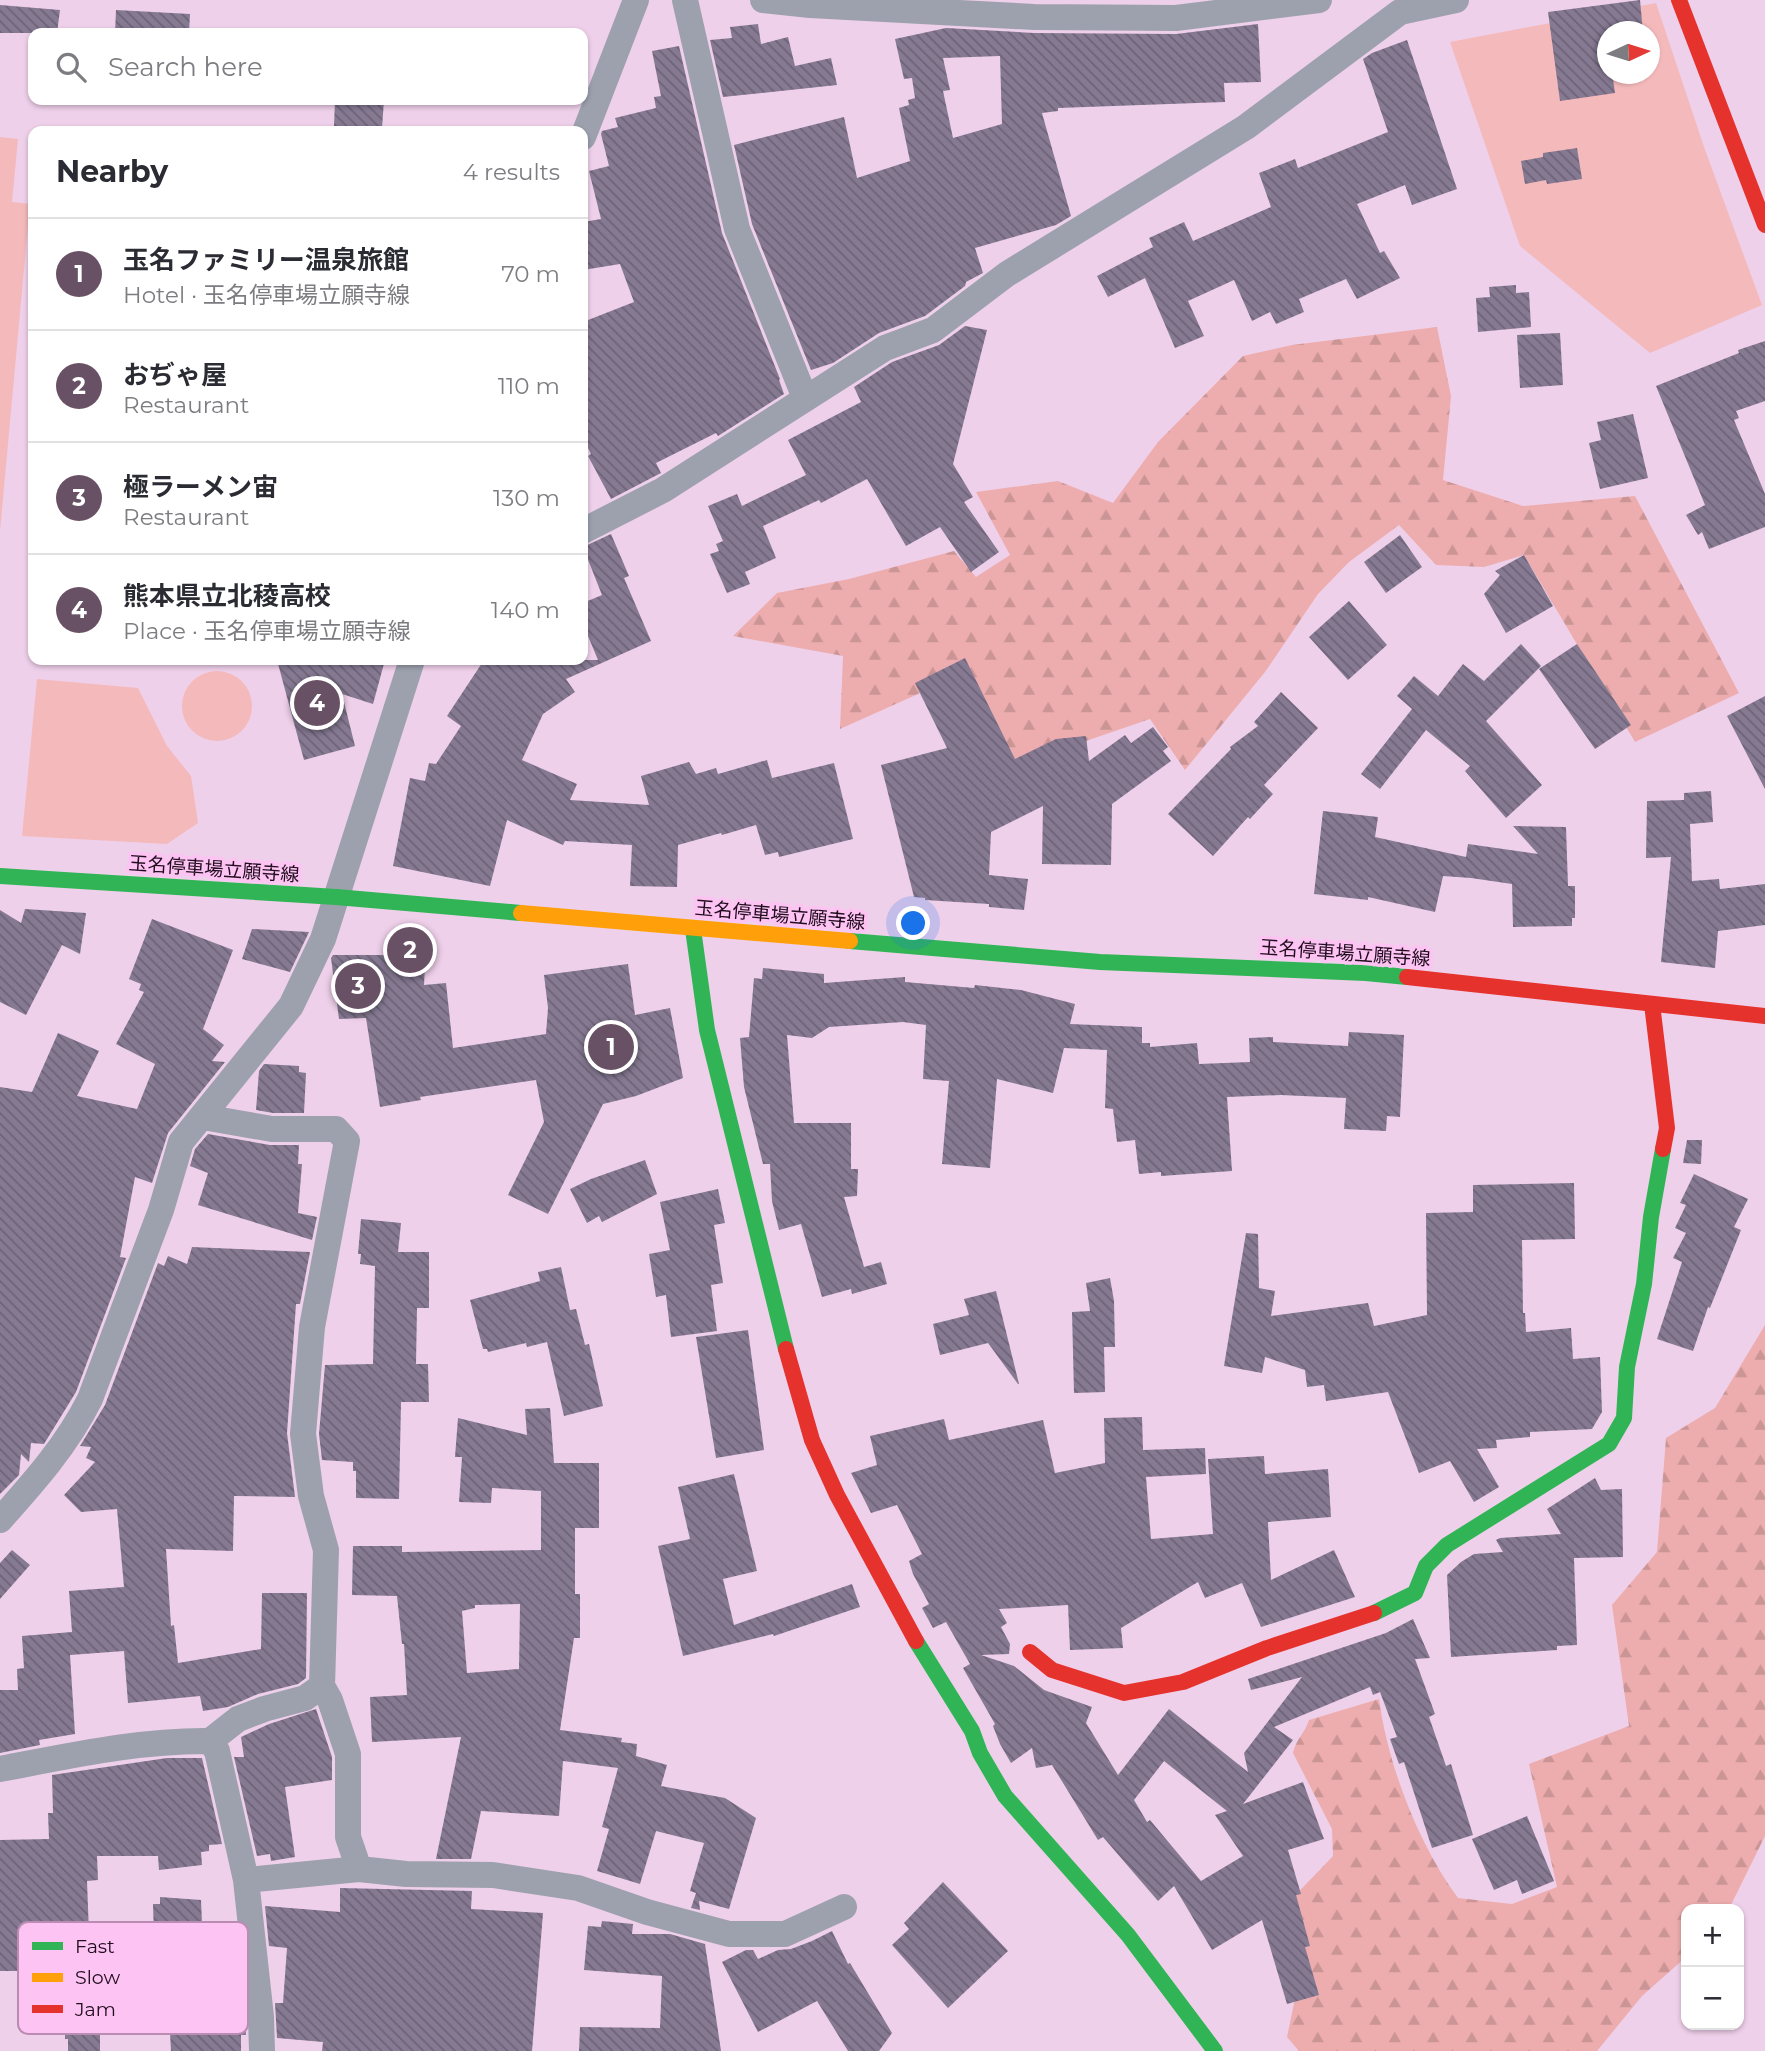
<!DOCTYPE html>
<meta charset="utf-8">
<style>
:root{--surface:#fff;--page:#f7f7f7;--text:#2b2b33;--muted:#7c7c81;--line:#e1e1e2;--accent:#695165}
body{margin:0;font-family:Montserrat,"Noto Sans JP",sans-serif;background:var(--page);color:var(--text)}
.controls{position:absolute;right:21px;bottom:21px;display:grid;overflow:hidden;border-radius:14px;box-shadow:0 2px 5px #0004}
.controls button{width:63px;height:63px;display:grid;place-items:center;padding:0;border:0;border-bottom:2px solid var(--line);background:var(--surface);color:var(--text);font:35px sans-serif}
.compass{position:absolute;left:1597px;top:21px;width:63px;height:63px;border-radius:50%;background:var(--surface);box-shadow:0 2px 5px #0004;rotate:86deg}
.you{position:absolute;left:914px;top:924px;width:24px;height:24px;margin:-18px;border:5px solid #fff;border-radius:50%;background:#1a73e8;box-shadow:0 0 0 10px #1a73e833}
.badge{display:grid;place-items:center;width:46px;height:46px;border-radius:50%;background:var(--accent);color:#fff;font-size:23px;font-weight:700}
.pin{position:absolute;translate:-50% -50%;border:4px solid #fff;box-shadow:0 2px 7px #0006}
.list{margin:0;padding:0;list-style:none}
h2{display:flex;justify-content:space-between;align-items:center;height:91px;margin:0;padding:0 28px;font-size:30px}
h2 small{font-size:23px;font-weight:400;color:var(--muted)}
.list li{display:grid;grid-template-columns:46px 1fr auto;gap:21px;align-items:center;box-sizing:border-box;height:112px;padding:0 28px;border-top:2px solid var(--line)}
.list b{display:block;font-size:26px;white-space:nowrap}
.list p{margin:0;font-size:23px;white-space:nowrap;color:var(--muted)}
.list em{font-size:23px;font-style:normal;color:var(--muted)}
.icon{flex:none;width:38px;height:38px;fill:none;stroke:currentColor;stroke-width:2;stroke-linecap:round;stroke-linejoin:round}
.map{position:relative;flex:none;width:1765px;height:2051px;overflow:hidden}
.search{position:absolute;background:var(--surface);box-shadow:0 2px 5px #0004;left:28px;top:28px;width:560px;height:77px;display:flex;align-items:center;gap:18px;box-sizing:border-box;padding:0 24px;border-radius:14px;color:var(--muted);font-size:26px}
.panel{position:absolute;background:var(--surface);box-shadow:0 2px 5px #0004;left:28px;top:126px;width:560px;height:539px;border-radius:14px}
.map>svg:first-child{display:block}
.green{fill:#f4b9bb;fill-rule:evenodd}
.forest{fill:url(#forest-firs)}
.building{fill:url(#building-back-hatch);fill-rule:evenodd}
.lines{fill:none;stroke-linecap:round;stroke-linejoin:round}
.street{stroke:#9da1ae;stroke-width:26}
.fast{stroke:#30b455;stroke-width:16}
.slow{stroke:#ff9f0a;stroke-width:16}
.jam{stroke:#e5322d;stroke-width:16}
.labels{text-anchor:middle;dominant-baseline:central;stroke-width:7;stroke-linejoin:round;paint-order:stroke}
.street-label{font-size:19px;fill:#210d1e;stroke:#fcc3f3}
.key{fill:#fcc3f3;stroke:#ba8cb3;stroke-width:2}
.key-label{font-size:19px;fill:#210d1e}
</style>
<div class="map">
<svg width="1765" height="2051" viewBox="0 0 1765 2051">
<defs>
<pattern id="forest-firs" width="22" height="20" patternUnits="userSpaceOnUse" patternTransform="scale(1.75)"><rect width="22" height="20" fill="#edadae"/><path d="M5 1l3.5 6h-7zM16 11l3.5 6h-7z" fill="#cb9495"/></pattern>
<pattern id="building-back-hatch" width="6" height="6" patternUnits="userSpaceOnUse" patternTransform="scale(1.75)"><rect width="6" height="6" fill="#867a93"/><path d="M-1 5l2 2M0 0l6 6M5-1l2 2" fill="none" stroke="#6d6277"/></pattern>
</defs>
<rect width="100%" height="100%" fill="#efd0ea"/>
<path class="green" d="M1656,3L1704,147L1762,305L1650,353L1520,246L1450,42ZM1608,32H1650V74H1608Z
M0,137L18,139L12,202L30,204L0,531Z
M182 706a35 35 0 1 1 70 0a35 35 0 1 1-70 0Z
M37,679L138,688L167,746L191,776L198,823L167,844L22,836Z"/>
<path class="forest" d="M1437,327L1451,396L1443,480L1523,506L1635,496L1739,693L1635,742L1524,555L1484,567L1436,565L1399,525L1349,562L1318,594L1265,672L1185,770L1150,719L1013,766L967,672L840,729L843,656L733,636L777,593L849,579L954,551L976,577L1010,555L976,492L1058,481L1113,503L1158,442L1243,356L1292,345Z
M1765,1325V1836L1729,1909H1686V1957L1642,1996L1597,2051H1299L1287,2037L1300,1975L1283,1908L1333,1856L1332,1829L1293,1753C1296,1739 1305,1733 1309,1720L1379,1699C1388,1765 1418,1844 1458,1898L1512,1904L1557,1887L1529,1764L1629,1726L1612,1605L1657,1552L1666,1438L1715,1408Z"/>
<path class="building" d="M1640,0L1643,32H1607V74L1648,75L1613,79L1615,93L1560,101L1548,12Z
M0,5L60,10L57,33H0Z
M116,10L190,14L189,33H115Z
M758,24L761,44L788,37L795,66L831,58L837,85L723,97L710,40L732,38L730,27Z
M1258,24L1261,82L1224,83L1225,102L1058,108V111L1042,113L1071,216L1056,225L975,248L983,273L966,282L965,286L925,316L879,333L833,363L811,370L752,224L734,145L844,117L857,178L910,161L899,108L909,105L908,100L915,98L912,78L904,79L895,39L946,28L1034,33L1176,34ZM1000,56L1002,124L953,138L943,91L950,90L943,58Z
M1407,40L1457,189L1412,205L1405,185L1357,204L1380,253L1384,251L1400,278L1357,299L1346,279L1299,299L1304,312L1276,324L1270,312L1252,321L1234,280L1188,301L1204,336L1175,348L1145,278L1108,297L1097,276L1153,247L1149,238L1184,222L1193,241L1271,207L1259,173L1295,159L1298,168L1388,132L1363,59L1372,53Z
M679,46L722,233L780,379L779,380L784,394L718,436L716,433L656,463L661,473L611,499L588,456L591,454L583,438V322L634,302L620,264L583,270V222L601,219L589,171L609,166L601,134L602,131L618,127L615,118L656,108L654,97L661,96L652,51Z
M335,100H384L382,128L334,126Z
M1577,148L1582,179L1547,184L1546,180L1525,184L1521,161L1543,157V153Z
M1516,285V293L1529,292L1531,327L1478,332L1476,298L1490,297L1489,287Z
M965,326L987,330L953,464L973,497L964,502L999,552L971,572L940,527L906,546L867,479L821,503L819,500L763,526L776,558L745,572L750,584L727,593L710,554L719,551L716,544L723,541L708,506L737,494L742,506L806,475L788,440L861,402L854,387L892,362L939,345Z
M1560,333L1563,385L1520,388L1517,335Z
M1765,341V401L1736,411L1739,418L1734,420L1765,494V527L1709,549L1702,532L1698,535L1686,515L1705,505L1656,386L1739,353L1738,350Z
M1633,414L1648,478L1600,489L1589,443L1601,440L1597,422Z
M611,534L629,576L624,578L651,641L566,679L575,692L543,714L522,760L577,784L570,800L649,805L641,776L689,762L696,774L716,768L718,774L767,760L772,778L834,763L853,839L779,857L778,852L765,855L756,825L722,835L721,833L678,845L677,887L630,886L632,845L565,841L563,845L507,820L490,886L393,866L410,778L425,781L429,763L436,764L461,726L447,716L484,660H598L583,624V603L602,595L583,547Z
M1400,535L1422,567L1386,593L1364,562Z
M1524,555L1553,606L1506,633L1484,594L1500,575L1495,571Z
M1349,601L1387,645L1348,680L1309,637Z
M1521,644L1541,666L1486,721L1542,785L1506,818L1465,771L1470,766L1426,730L1380,789L1361,774L1412,709L1397,696L1414,676L1438,696L1463,664L1484,681Z
M1577,644L1631,725L1595,749L1539,669Z
M965,658L1015,759L1056,739L1086,736L1089,761L1125,735L1131,743L1153,727L1168,747L1163,751L1171,761L1112,804L1111,865L1042,864L1043,806L991,832L989,875L1028,879L1024,910L989,907V904L925,900V898L914,897L881,765L947,748L915,683Z
M277,660H385L373,704L342,694L355,746L304,760Z
M1281,692L1318,728L1264,785L1273,794L1250,819L1248,817L1213,856L1168,814L1231,749L1230,747L1258,726L1254,722Z
M1765,696V789L1727,716Z
M1711,791L1713,822L1690,824L1692,881L1719,879L1720,889L1765,884V925L1718,931L1715,968L1661,962L1671,857L1646,858L1647,801L1684,800V793Z
M1323,811L1378,817L1375,837L1466,857L1468,844L1538,854L1513,826L1566,827L1568,886H1575V918H1572V926L1513,927L1512,884L1471,878L1443,876L1435,912L1368,897V900L1314,894Z
M25,909L86,913L80,954L62,945L26,1015L0,1002V910L21,923Z
M152,919L233,950L203,1029L224,1045L212,1061L225,1062L168,1133L152,1183L135,1177L120,1257L126,1258L76,1392L44,1444L31,1443L29,1462L21,1454L19,1475L0,1494V1087L32,1092L58,1033L99,1051L77,1096L137,1109L155,1064L116,1044L144,992L139,990L141,984L129,979Z
M396,927L427,929L424,985L446,983L453,1048L546,1034L548,1008L544,975L628,964L635,1015L670,1008L683,1078L636,1096L603,1104L548,1214L508,1195L544,1122L536,1080L420,1097L421,1100L380,1107L366,1018L339,1019L331,958L333,955H394Z
M252,929L309,932L290,972L242,959Z
M763,968L824,974V983L905,977V982L974,988L975,985L1021,990L1075,1004L1070,1024L1142,1027V1043H1150V1047L1197,1043L1199,1064L1250,1062L1249,1038L1273,1037V1042L1348,1046L1349,1032L1404,1035L1400,1117L1387,1116L1386,1131L1344,1129L1346,1098L1281,1095L1227,1097L1232,1171L1161,1176V1172L1139,1174L1135,1140L1117,1142L1113,1109L1105,1108L1107,1050L1064,1048L1053,1093L997,1079L990,1168L942,1164L949,1081L923,1079L926,1025L903,1022L829,1027L812,1038L787,1035L794,1123H851V1169H858L857,1196L844,1197L864,1267L881,1262L887,1284L852,1294L851,1289L822,1297L801,1224L779,1230L772,1201L770,1164H763L744,1087L740,1038L749,1037L754,978L762,979Z
M264,1064L299,1066V1072L306,1073L304,1113H273L256,1110L259,1071Z
M208,1134L270,1145H299L298,1164H302L298,1213L317,1217L312,1240L198,1205L208,1173L190,1166L195,1149Z
M1687,1140H1702L1701,1164L1683,1163Z
M645,1160L657,1194L602,1222L599,1216L587,1223L570,1189L591,1179Z
M1694,1174L1748,1199L1734,1227L1741,1230L1710,1308L1708,1307L1693,1351L1657,1339L1682,1262L1673,1258L1686,1233L1675,1228L1686,1205L1680,1203Z
M1574,1183L1575,1239L1522,1240L1523,1313H1525L1526,1332L1571,1328L1573,1359L1600,1357L1602,1412L1592,1429L1530,1432V1437L1496,1440L1497,1448L1477,1449L1499,1487L1474,1502L1450,1461L1419,1473L1388,1392L1326,1401L1324,1385L1307,1387L1305,1370L1265,1357L1262,1373L1224,1366L1246,1233L1258,1234L1259,1288L1275,1291L1271,1316L1368,1303L1374,1326L1427,1315L1426,1213L1473,1212V1185Z
M718,1189L725,1223L714,1225L723,1283L711,1285L717,1331L671,1337L666,1295L656,1297L649,1254L670,1250L660,1202Z
M361,1219L401,1223L398,1252H429V1308H417L416,1364H428L429,1402H401L399,1499L356,1498V1471H353V1462L322,1460L319,1434L325,1365L373,1364L375,1266L360,1264L361,1254H358Z
M192,1247L310,1252L300,1304H296L287,1433L295,1497L234,1496L233,1551L166,1549L171,1626L174,1625L178,1663L261,1649L262,1593H307L306,1678L298,1684L258,1694L228,1707L203,1711L200,1696L128,1703L124,1651L70,1655L75,1734L39,1740L40,1745L0,1753V1690H18L17,1669L24,1668L22,1636L72,1632L69,1591L124,1587L117,1509L81,1512L64,1495L95,1462L86,1458L91,1447L80,1446L105,1405L158,1263L164,1266L168,1256L187,1264Z
M561,1267L570,1310L576,1309L585,1345L589,1344L603,1406L564,1416L547,1342L527,1347L526,1343L488,1352L487,1349H483L470,1300L540,1281L538,1272Z
M1110,1278L1114,1301L1115,1347H1104L1105,1392L1074,1393L1072,1312L1090,1311L1086,1283Z
M996,1291L1019,1384H1018L988,1343L940,1355L933,1324L969,1315L964,1299Z
M748,1330L764,1450L716,1458L696,1337Z
M550,1408L554,1463H599V1528H575V1594H580V1638H574L560,1730L622,1738L621,1742L637,1744L636,1756L667,1765L661,1786L725,1798L756,1818L729,1909L699,1901L700,1910L691,1908L696,1893L690,1891L704,1843L656,1831L640,1884L597,1871L609,1829L602,1827L618,1768L563,1761L559,1816L481,1811L471,1859H436L461,1737L372,1742L370,1697L407,1695L404,1644H402L397,1596L352,1595L353,1546H402V1552L541,1550V1491L492,1488L491,1503L459,1502L462,1457H455L458,1418L527,1435L525,1409ZM520,1604L519,1669L467,1673L462,1611L475,1608V1605Z
M1142,1417L1143,1450L1205,1448L1206,1474L1146,1477L1151,1539L1213,1534L1208,1459L1264,1456L1265,1474L1328,1469L1331,1517L1268,1522L1271,1580L1334,1550L1355,1597L1261,1627L1242,1583L1205,1598L1198,1582L1121,1628L1123,1648L1070,1650L1068,1605L999,1609L1007,1623L1001,1627L1010,1644L1009,1654L981,1655L1014,1666L1044,1690L1092,1707L1086,1723L1118,1775L1169,1709L1248,1772L1244,1753L1302,1677L1251,1690L1248,1679L1386,1633L1413,1619L1430,1658L1415,1659L1435,1714L1429,1717L1446,1766L1451,1764L1473,1835L1432,1848L1404,1762L1399,1764L1390,1739L1397,1737L1380,1692L1373,1695L1370,1687L1274,1727L1293,1740L1243,1804L1303,1782L1324,1839L1288,1850L1301,1894L1296,1895L1310,1946L1305,1947L1319,1995L1287,2004L1262,1920L1212,1950L1174,1886L1158,1901L1103,1837L1098,1840L1052,1765L1036,1768L1032,1748L1011,1763L1000,1744L993,1726L995,1724L963,1668L970,1664L946,1622L933,1628L922,1608L929,1604L913,1574L909,1561L922,1554L897,1505L871,1513L851,1473L877,1465L870,1436L944,1419L949,1440L1043,1420L1055,1473L1105,1463L1104,1418ZM1164,1761L1227,1811L1215,1815L1243,1856L1201,1881L1150,1820L1147,1822L1134,1800Z
M734,1474L757,1571L723,1579L734,1625L852,1584L860,1607L774,1636L773,1634L683,1656L658,1546L690,1539L678,1487Z
M1595,1478L1601,1490L1622,1489L1623,1557L1574,1558L1577,1645L1557,1646V1650L1451,1657L1447,1575L1461,1562L1474,1554L1503,1552L1496,1540L1500,1538L1561,1534L1547,1509Z
M12,1550L30,1565L0,1599V1563Z
M316,1709L332,1757V1780L285,1787L295,1857L271,1861L270,1854L257,1856L234,1757H244L241,1737L269,1724Z
M167,1758H202L222,1844L209,1845V1851L201,1852L202,1865L159,1870L158,1856H97L98,1880L87,1881L89,1933H93V1973L155,1971L153,1904H160V1897L201,1900L204,1970L236,1969L237,1999L243,2000L245,2018L246,2035H241V2051H171L169,2014H162L103,2016V2022H100V2051H68V2039H65V2032L59,2033V2025H55L54,1971H0V1840L49,1839L48,1813H53L52,1775Z
M1527,1816L1554,1881L1522,1894L1517,1880L1494,1890L1472,1839Z
M943,1882L1008,1951L948,2008L892,1945L909,1929L904,1923Z
M340,1888L472,1891L471,1909L543,1913L532,2051H322L323,2042L277,2038L275,2003H283L287,1948L269,1946L265,1906L340,1912Z
M602,1921L633,1924L632,1934H670L705,1944L721,2051H579L580,2027L660,2028L662,1976L584,1970L588,1926L601,1927Z
M832,1931L848,1964L850,1963L892,2033L879,2051H848L817,2001L758,2032L722,1962L746,1950H753L758,1959L778,1950L791,1949L812,1941Z"/>
<g class="lines">
<path class="street" d="M685,0L737,229L805,398
M763,0L810,5L1034,17L1176,18L1319,0
M583,137L636,0
M583,531L663,490L885,348L933,330L1007,274L1246,127L1400,12L1456,0
M0,1520C34,1482 67,1445 90,1399L161,1210L181,1142L291,1006L323,939L412,660
M322,1686L330,1700L348,1754V1837L359,1869
M210,1741L217,1751L246,1880L261,2017L262,2051
M0,1769C69,1756 140,1740 210,1741L238,1719L264,1709L305,1698L322,1686L326,1550L311,1496L303,1434L312,1327L347,1141L336,1129H272L203,1117
M246,1880L359,1869L406,1874L493,1875L578,1888L647,1912L729,1934H785L844,1907"/>
<path class="fast" d="M0,876L336,897L521,913
M693,929L707,1030L786,1349
M850,941L1100,962L1366,973L1407,977
M1374,1613L1415,1593L1426,1566L1447,1545L1609,1444L1624,1418L1627,1367L1644,1284L1651,1217L1663,1149
M916,1641L972,1731L980,1753L1005,1796L1128,1935L1215,2051"/>
<path class="slow" d="M521,913L850,941"/>
<path class="jam" d="M1679,0L1765,225
M1407,977L1765,1016
M1652,1004L1667,1128L1663,1149
M786,1349L812,1440L837,1495L916,1641
M1030,1652L1052,1670L1124,1693L1183,1682L1267,1648L1374,1613"/>
</g>
<g class="labels">
<g class="street-label">
<text transform="translate(214 869) rotate(4)">玉名停車場立願寺線</text>
<text transform="translate(780 915) rotate(5)">玉名停車場立願寺線</text>
<text transform="translate(1345 953) rotate(4)">玉名停車場立願寺線</text>
</g>
</g>
<rect x="18" y="1922" width="230" height="112" rx="10" class="key"/>
<rect x="32" y="1942" width="31" height="8" fill="#30b455"/>
<rect x="32" y="1973" width="31" height="9" fill="#ff9f0a"/>
<rect x="32" y="2005" width="31" height="8" fill="#e5322d"/>
<g class="key-label">
<text x="75" y="1953">Fast</text>
<text x="75" y="1984">Slow</text>
<text x="75" y="2016">Jam</text>
</g>
</svg>
<div class="controls">
<button>+</button>
<button>−</button>
</div>
<svg class="compass" viewBox="-18 -18 36 36"><path d="M0-13l5 13h-10z" fill="#e53935"/><path d="M0 13l5-13h-10z" fill="#7c7c81"/></svg>
<div class="you"></div>
<div class="pin badge" style="left:611px;top:1047px">1</div>
<div class="pin badge" style="left:410px;top:950px">2</div>
<div class="pin badge" style="left:358px;top:986px">3</div>
<div class="pin badge" style="left:317px;top:703px">4</div>
<div class="search"><svg class="icon" aria-label="search" viewBox="0 0 24 24"><circle cx="10" cy="10" r="6"/><path d="M15 15l6 6"/></svg>Search here</div>
<section class="panel">
<h2>Nearby<small>4 results</small></h2>
<ul class="list">
<li><span class="badge">1</span><div><b>玉名ファミリー温泉旅館</b><p>Hotel · 玉名停車場立願寺線</p></div><em>70 m</em></li>
<li><span class="badge">2</span><div><b>おぢゃ屋</b><p>Restaurant</p></div><em>110 m</em></li>
<li><span class="badge">3</span><div><b>極ラーメン宙</b><p>Restaurant</p></div><em>130 m</em></li>
<li><span class="badge">4</span><div><b>熊本県立北稜高校</b><p>Place · 玉名停車場立願寺線</p></div><em>140 m</em></li>
</ul>
</section>
</div>
